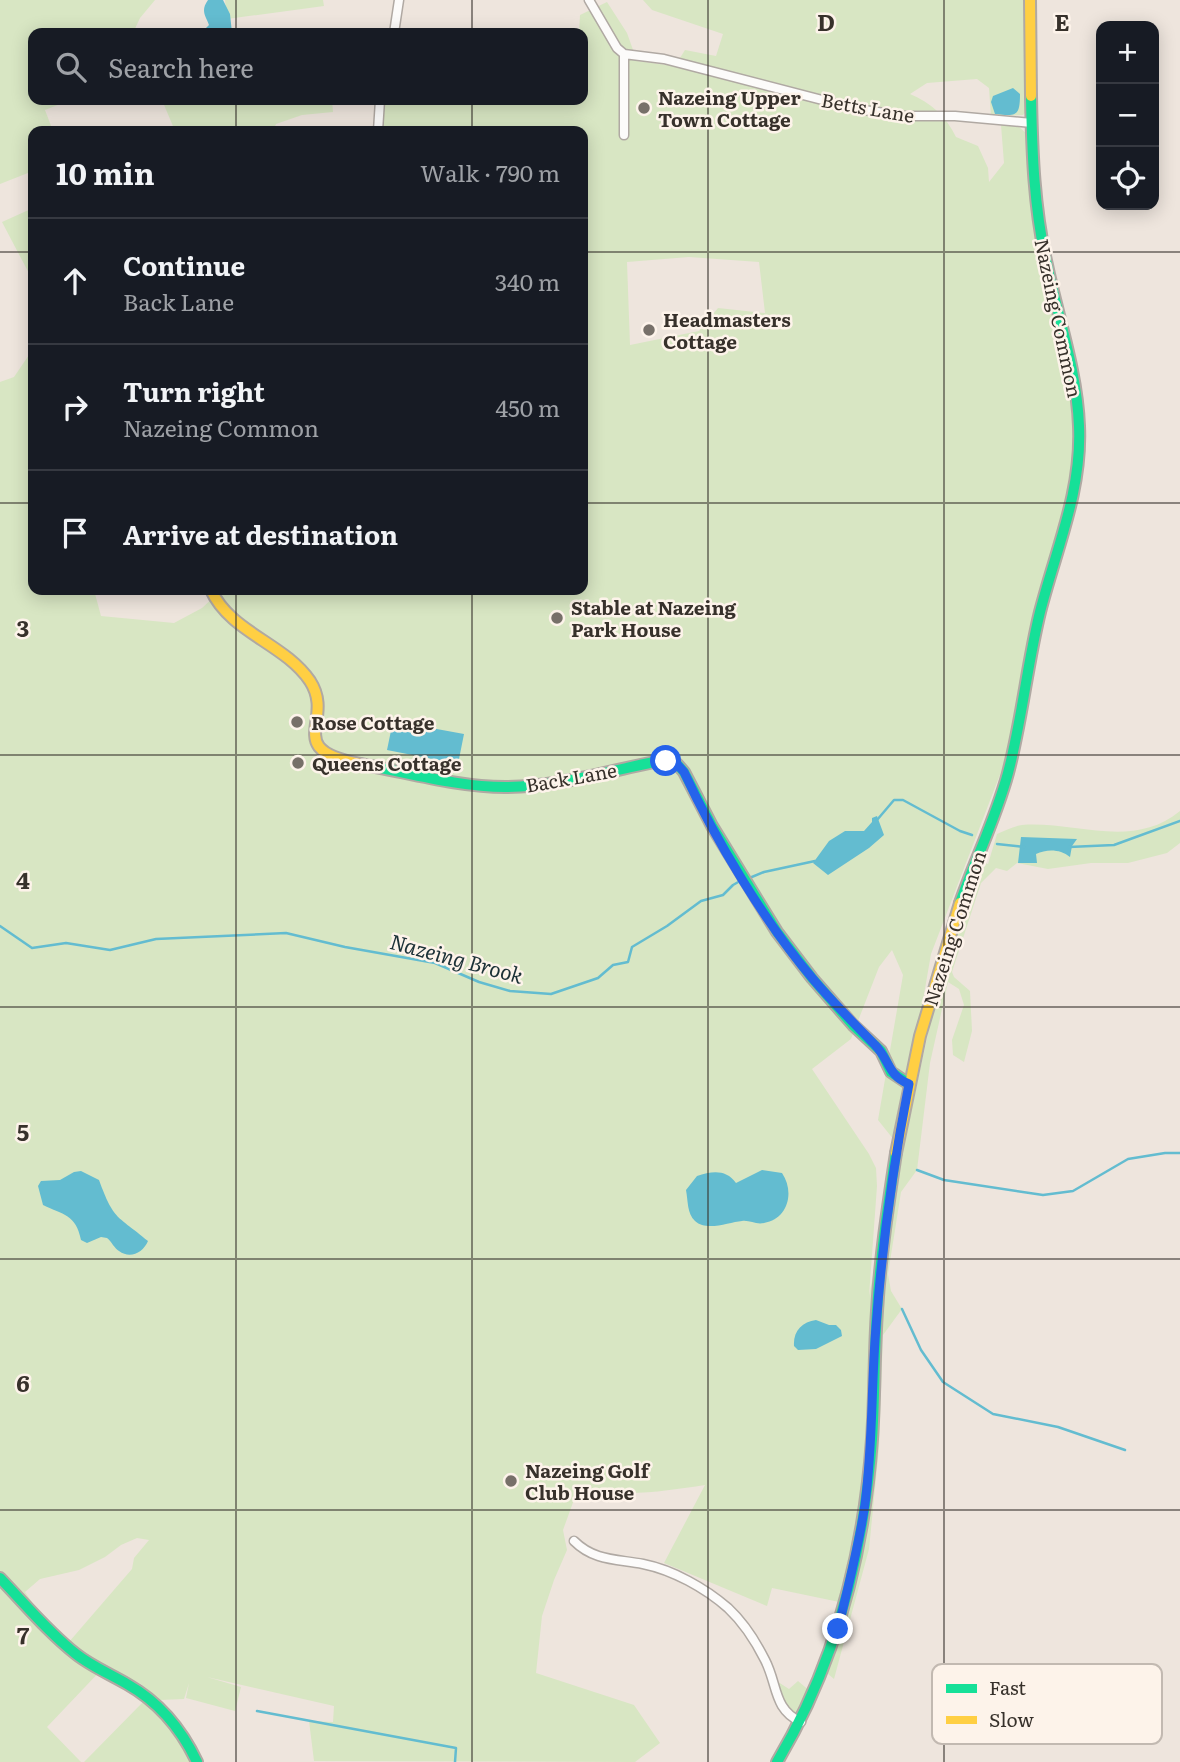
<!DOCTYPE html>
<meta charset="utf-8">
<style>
:root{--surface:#171b24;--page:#242831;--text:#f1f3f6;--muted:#9ea1a6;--line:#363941}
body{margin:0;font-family:Literata,serif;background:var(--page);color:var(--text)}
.controls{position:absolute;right:21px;top:21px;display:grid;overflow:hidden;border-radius:14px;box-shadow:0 4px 18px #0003}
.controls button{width:63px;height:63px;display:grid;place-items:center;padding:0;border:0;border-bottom:2px solid var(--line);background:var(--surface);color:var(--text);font:35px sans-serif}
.stop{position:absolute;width:21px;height:21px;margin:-16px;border:5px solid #2563eb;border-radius:50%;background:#fff}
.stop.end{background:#2563eb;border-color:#fff;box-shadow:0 2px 7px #0008}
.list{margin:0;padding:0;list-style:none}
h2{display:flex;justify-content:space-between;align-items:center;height:91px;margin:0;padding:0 28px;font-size:30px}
h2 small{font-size:23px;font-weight:400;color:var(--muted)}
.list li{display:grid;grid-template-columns:46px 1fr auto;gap:21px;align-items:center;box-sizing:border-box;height:126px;padding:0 28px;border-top:2px solid var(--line)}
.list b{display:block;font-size:26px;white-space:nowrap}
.list p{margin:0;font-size:23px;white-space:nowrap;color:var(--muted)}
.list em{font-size:23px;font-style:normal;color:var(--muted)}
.icon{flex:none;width:38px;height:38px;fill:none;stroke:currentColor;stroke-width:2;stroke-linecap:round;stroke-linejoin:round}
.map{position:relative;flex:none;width:1180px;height:1762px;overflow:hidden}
.search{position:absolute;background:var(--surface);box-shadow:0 4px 18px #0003;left:28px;top:28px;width:560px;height:77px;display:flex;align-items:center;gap:18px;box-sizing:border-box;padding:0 24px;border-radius:14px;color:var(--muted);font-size:26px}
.panel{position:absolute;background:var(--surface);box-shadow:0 4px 18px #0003;left:28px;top:126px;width:560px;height:469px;border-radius:14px}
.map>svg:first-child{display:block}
.green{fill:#d8e6c3;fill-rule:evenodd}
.water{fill:#63bcd0}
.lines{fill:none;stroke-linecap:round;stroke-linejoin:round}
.stream{stroke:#63bcd0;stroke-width:2.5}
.street-casing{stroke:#b0a9a3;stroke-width:11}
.fast-casing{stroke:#b0a9a3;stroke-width:14}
.slow-casing{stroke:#b0a9a3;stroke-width:14}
.street{stroke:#fcfbfa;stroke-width:8}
.fast{stroke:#16e098;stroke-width:10}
.slow{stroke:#ffcf43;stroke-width:10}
.route{stroke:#2563eb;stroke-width:9}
.grid{fill:none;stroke:#37312b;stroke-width:2;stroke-opacity:0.55}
.poi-dot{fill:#777069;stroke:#fdf3ea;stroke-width:2.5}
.labels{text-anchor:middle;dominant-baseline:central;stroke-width:5;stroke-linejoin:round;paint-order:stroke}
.poi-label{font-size:19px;font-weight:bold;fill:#37312b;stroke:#fdf3ea;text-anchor:start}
.street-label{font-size:19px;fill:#37312b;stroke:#fdf3ea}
.water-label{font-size:21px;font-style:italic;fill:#1c3137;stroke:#fdf3ea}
.key{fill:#fdf3ea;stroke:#c2b9b1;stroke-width:2}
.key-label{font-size:19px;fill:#37312b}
.grid-label{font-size:23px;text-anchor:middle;font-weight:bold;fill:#37312b;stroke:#fdf3ea;stroke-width:5;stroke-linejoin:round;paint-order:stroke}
</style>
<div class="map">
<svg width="1180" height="1762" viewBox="0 0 1180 1762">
<rect width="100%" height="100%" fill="#eee5dd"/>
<path class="green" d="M0,0H155L140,18L133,33H33V100H70L45,110L53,131H33V171L0,184Z
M225,0H323L324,6L227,19Z
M643,0H1027L1026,112L1023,115L991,116L989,88L977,79L927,83L910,94C931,103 946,116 956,137L978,146L988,168L989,182L1004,163L1001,125L1018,126L1027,134C1033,163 1029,194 1034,224C1046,300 1076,375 1073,453C1070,516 1044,574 1030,634C1021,675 1017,718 1006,759L931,954L898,1145L878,1120L903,975L892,950L879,967L851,1039L812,1069L869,1154L876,1168L877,1186L869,1296L894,1166L911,1112L940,978L980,861L988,864L997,834C1005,831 1014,826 1022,825C1075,821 1133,850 1180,811V843L1167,853L1128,863H1091L1048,869L1017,863L1007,871L996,868L981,883L952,972L954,977L970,991L972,1031L964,1062L953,1055L952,1040L964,1005L959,989L948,982L930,1063L917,1170L901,1192L888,1274L891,1291L902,1309L883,1335L879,1448L869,1549L834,1679L827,1673L844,1603L772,1588L767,1606L664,1563L705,1485C665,1491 619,1499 579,1486L563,1530L567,1550L554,1580L542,1616L536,1673L634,1705L660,1743L635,1762L314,1761L309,1721L333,1722L334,1706L207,1677L241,1687L235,1711L186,1698L189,1683L184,1699L160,1700L141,1684L104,1667L47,1727L81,1762H0V382L14,377L33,349V590H94L101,616L174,623L202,608L216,595L215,590H583V131H381L383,100L451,102L456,100H583V33H579L580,15L607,2L627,33L637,61L675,66L685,50L716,56L723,34L652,10ZM689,257L759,262L765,313L718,308L699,331L630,345L627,262ZM137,1538L149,1540L134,1558L132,1569L69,1642L45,1621L25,1592L40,1579L79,1570L105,1557L121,1545Z
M162,100H332L333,112L302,115L276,124L273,131H175Z
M33,208V281L2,222Z
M775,1680L789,1689L798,1681L811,1692L803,1711C782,1719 780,1696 775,1680Z
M143,1702C166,1716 181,1738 192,1762H84Z"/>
<path class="water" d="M208,0H223L230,14L232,33H206L205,29L209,25C206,16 200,11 208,0Z
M1013,88L1020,94C1020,117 1016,116 995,114L991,102L993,96Z
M393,721L464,734L458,764L387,750Z
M877,816L884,835L869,848L828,875L813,863L829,841L845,831H864L872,822V818Z
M1021,837L1077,839L1072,846L1070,857C1060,849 1047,849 1036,854L1037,863H1018Z
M762,1170L782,1173C795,1192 788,1219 764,1223C756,1225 750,1220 742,1221C729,1222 707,1232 695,1221C687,1214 688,1200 686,1190L697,1176C712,1171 726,1169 736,1183Z
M81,1171L99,1180C114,1221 117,1215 148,1241C143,1253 130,1259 119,1251C114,1248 112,1242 107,1238L101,1237L87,1243L81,1240C76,1214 63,1215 43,1205L38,1186L41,1181L60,1180L74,1172Z
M816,1320L829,1325H836L841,1330L842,1336L816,1349L798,1350L794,1346C793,1331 802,1322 816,1320Z"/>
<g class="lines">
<path class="stream" d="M877,820L894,800H903L960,831L972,835
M997,844L1024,847
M1069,847L1114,845L1180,821
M747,879L764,872L815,861
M0,926L32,948L66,943L110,950L156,939L286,933L345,947L435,963L479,982L510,991L551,994L598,978L613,965L628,962L632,947L667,926L701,901L723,895L733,885L740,881
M917,1170L944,1180L1043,1195L1073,1191L1128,1159L1165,1153H1180
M902,1309L921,1350L943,1382L993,1414L1058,1427L1125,1450
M257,1711L456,1748L455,1762"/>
<defs>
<path id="street" d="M589,0L617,48L624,54L664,59L857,109L905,116H955L1032,123
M394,33L399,0
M378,131L380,100
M624,135V54
M574,1541C594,1561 617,1559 643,1564C673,1570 705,1588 728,1608C743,1622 756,1642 765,1660C778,1685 773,1709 801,1722"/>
<path id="fast" d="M360,764C406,772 458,787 505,787C555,787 605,772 654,762L666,761L677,764L684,772L712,826L777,932L812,978L853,1025L881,1051L891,1072L909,1084
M960,903C975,860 996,818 1008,773C1022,720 1027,665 1040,612C1056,549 1082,492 1079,426C1077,371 1058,318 1047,265C1034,209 1032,152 1031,96
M0,1578C25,1604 48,1632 76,1654C91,1666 110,1674 127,1684C159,1702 181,1728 197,1762
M777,1762C836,1663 864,1553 872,1439C875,1396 874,1354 877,1311C880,1258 888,1206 896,1153"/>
<path id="slow" d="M1030,0L1031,96
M211,590C231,633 284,643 310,681C336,721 281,749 360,764
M896,1153L920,1036L960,903"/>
</defs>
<use href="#street" class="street-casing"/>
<use href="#fast" class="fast-casing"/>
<use href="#slow" class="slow-casing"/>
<use href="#street" class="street"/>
<use href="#fast" class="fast"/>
<use href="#slow" class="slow"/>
</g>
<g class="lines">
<path class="route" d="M666,761L677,764L684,772C716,841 764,921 813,979C833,1003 854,1023 875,1045C890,1060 887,1075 909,1084C893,1165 882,1245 876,1327C871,1386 873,1445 865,1504C859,1546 848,1587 838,1629"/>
</g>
<path class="grid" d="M236,0V33M472,0V33M708,0V1762M944,0V1762M236,100V131M472,100V131M0,252H33M583,252H1180M0,503H33M583,503H1180M236,590V1762M472,590V1762M0,755H1180M0,1007H1180M0,1259H1180M0,1510H1180"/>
<g class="poi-dot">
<circle cx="644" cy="108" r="7"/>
<circle cx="649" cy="330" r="7"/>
<circle cx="557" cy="618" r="7"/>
<circle cx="297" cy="722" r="7"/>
<circle cx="298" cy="763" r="7"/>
<circle cx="511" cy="1481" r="7"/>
</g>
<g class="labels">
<g class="poi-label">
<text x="658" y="97">Nazeing Upper<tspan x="658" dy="22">Town Cottage</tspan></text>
<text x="663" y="319">Headmasters<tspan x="663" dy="22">Cottage</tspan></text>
<text x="571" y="607">Stable at Nazeing<tspan x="571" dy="22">Park House</tspan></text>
<text x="311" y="722">Rose Cottage</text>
<text x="312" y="763">Queens Cottage</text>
<text x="525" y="1470">Nazeing Golf<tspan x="525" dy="22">Club House</tspan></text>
</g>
<g class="street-label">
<text transform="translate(868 107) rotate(10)">Betts Lane</text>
<text transform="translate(1059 318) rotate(78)">Nazeing Common</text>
<text transform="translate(571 777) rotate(-10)">Back Lane</text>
<text transform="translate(954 928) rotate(-72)">Nazeing Common</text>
</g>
<g class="water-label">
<text transform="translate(457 957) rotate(15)">Nazeing Brook</text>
</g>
</g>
<rect x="932" y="1664" width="230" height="80" rx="10" class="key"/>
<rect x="946" y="1684" width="31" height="9" fill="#16e098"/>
<rect x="946" y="1716" width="31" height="8" fill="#ffcf43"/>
<g class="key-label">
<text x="989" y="1695">Fast</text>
<text x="989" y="1727">Slow</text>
</g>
<g class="grid-label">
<text x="826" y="31">D</text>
<text x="1062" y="31">E</text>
<text x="23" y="637">3</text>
<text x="23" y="889">4</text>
<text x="23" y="1141">5</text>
<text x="23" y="1392">6</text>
<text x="23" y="1644">7</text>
</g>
</svg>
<div class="controls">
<button>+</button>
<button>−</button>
<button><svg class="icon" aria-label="locate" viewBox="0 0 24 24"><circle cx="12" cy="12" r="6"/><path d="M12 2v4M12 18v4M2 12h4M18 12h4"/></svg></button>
</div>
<div class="stop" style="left:666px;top:761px"></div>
<div class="stop end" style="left:838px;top:1629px"></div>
<div class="search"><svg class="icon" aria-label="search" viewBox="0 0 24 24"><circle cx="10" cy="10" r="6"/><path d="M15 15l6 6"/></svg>Search here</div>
<section class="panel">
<h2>10 min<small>Walk · 790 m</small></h2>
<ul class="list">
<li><svg class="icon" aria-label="ahead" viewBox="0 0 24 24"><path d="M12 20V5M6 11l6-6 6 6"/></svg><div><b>Continue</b><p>Back Lane</p></div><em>340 m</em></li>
<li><svg class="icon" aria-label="right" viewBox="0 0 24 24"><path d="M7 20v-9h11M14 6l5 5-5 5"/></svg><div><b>Turn right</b><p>Nazeing Common</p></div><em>450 m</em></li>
<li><svg class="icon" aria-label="arrive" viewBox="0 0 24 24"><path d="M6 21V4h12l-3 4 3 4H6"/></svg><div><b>Arrive at destination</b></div></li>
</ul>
</section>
</div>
